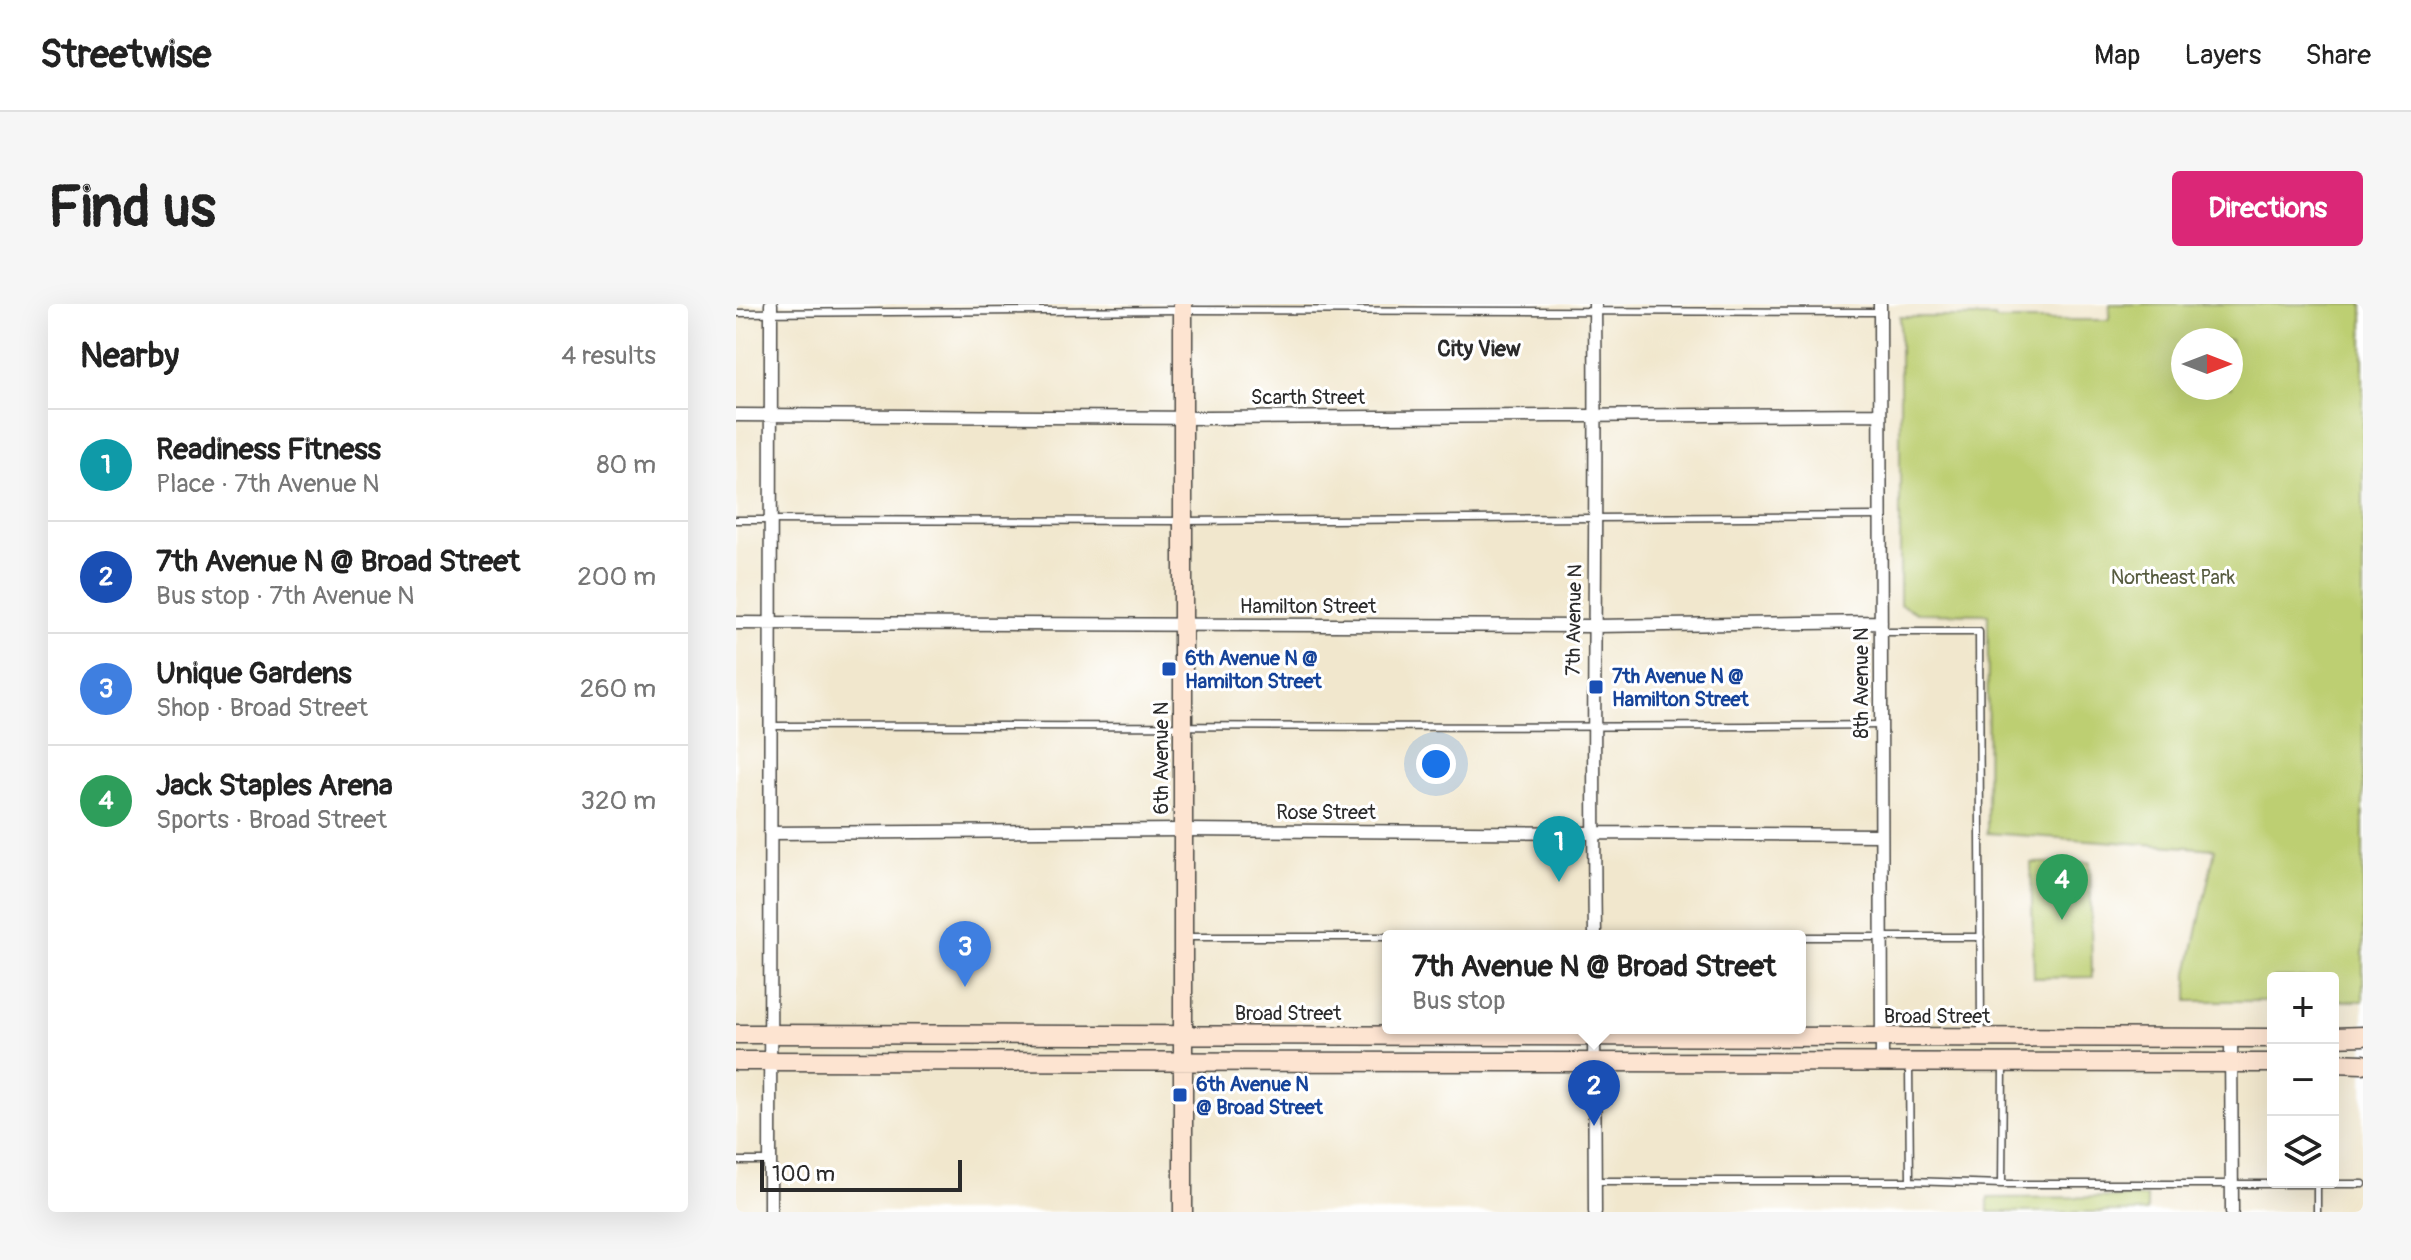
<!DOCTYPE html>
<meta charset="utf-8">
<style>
:root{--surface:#fff;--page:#f6f6f6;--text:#222;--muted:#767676;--line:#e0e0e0;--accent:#db2777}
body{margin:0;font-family:Pangolin,sans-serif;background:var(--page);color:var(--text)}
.controls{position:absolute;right:24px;bottom:24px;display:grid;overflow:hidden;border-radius:8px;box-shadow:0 8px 32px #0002}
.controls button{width:72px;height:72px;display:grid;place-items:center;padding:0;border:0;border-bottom:2px solid var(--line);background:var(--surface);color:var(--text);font:40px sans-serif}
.compass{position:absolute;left:1435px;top:24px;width:72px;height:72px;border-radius:50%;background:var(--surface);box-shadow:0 8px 32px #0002;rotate:90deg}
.scale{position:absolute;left:24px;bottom:20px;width:202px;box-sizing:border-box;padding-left:8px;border:4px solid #2b2b2b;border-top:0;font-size:22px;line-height:28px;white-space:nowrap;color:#2b2b2b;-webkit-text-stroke:6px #fff;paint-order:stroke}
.you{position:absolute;left:700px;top:460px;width:28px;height:28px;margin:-20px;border:6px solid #fff;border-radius:50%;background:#1a73e8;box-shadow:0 0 0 12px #1a73e833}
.badge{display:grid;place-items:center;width:52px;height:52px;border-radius:50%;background:var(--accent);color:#fff;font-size:26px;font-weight:700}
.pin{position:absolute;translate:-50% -66px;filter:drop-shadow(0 2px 4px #0008)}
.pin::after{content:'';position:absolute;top:42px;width:28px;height:24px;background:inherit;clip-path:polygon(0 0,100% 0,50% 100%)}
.popup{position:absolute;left:646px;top:626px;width:424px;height:104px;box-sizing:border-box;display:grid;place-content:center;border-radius:8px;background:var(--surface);filter:drop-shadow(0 2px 6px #0005);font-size:26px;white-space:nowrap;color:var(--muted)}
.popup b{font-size:30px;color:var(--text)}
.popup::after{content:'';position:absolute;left:50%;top:100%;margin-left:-16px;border:16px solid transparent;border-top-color:var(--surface)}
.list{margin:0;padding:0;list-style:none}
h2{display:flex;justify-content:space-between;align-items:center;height:104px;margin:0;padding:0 32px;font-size:34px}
h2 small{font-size:26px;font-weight:400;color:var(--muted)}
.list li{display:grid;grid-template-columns:52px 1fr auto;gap:24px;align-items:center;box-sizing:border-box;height:112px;padding:0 32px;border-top:2px solid var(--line)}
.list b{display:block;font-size:30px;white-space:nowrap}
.list p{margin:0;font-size:26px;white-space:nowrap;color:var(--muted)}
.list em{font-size:26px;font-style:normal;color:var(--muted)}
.icon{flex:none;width:44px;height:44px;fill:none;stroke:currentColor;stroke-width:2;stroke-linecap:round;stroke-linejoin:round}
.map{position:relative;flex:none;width:1627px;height:908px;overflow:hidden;border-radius:8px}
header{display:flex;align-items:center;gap:48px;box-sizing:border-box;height:112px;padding:0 40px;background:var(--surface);border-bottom:2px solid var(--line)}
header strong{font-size:38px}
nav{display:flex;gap:44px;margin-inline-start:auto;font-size:28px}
.intro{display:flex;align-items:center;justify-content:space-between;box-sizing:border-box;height:192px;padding:0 48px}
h1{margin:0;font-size:56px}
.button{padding:20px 36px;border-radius:8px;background:var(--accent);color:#fff;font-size:28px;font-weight:700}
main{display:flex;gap:48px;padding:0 48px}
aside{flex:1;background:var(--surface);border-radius:8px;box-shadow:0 8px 32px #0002}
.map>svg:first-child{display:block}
.green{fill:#bdcf72;stroke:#747d4e;stroke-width:2;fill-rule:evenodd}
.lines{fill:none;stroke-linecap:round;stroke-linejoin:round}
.lane-casing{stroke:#494743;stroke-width:9}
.street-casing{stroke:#494743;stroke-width:15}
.secondary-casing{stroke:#494743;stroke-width:21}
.lane{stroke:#fff;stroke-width:6}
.street{stroke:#fff;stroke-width:12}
.secondary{stroke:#fde4d1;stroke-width:18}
.transit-dot{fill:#1a4fb4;stroke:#fff;stroke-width:3}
.labels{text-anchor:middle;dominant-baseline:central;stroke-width:6;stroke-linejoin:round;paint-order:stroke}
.street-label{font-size:20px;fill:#2b2b2b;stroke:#fff}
.park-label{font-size:20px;fill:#575c40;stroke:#fff}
.transit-label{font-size:20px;font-weight:bold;fill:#164399;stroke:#fff;text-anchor:start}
.neighbourhood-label{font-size:22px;font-weight:bold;fill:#2b2b2b;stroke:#fff}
</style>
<header>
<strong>Streetwise</strong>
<nav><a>Map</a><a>Layers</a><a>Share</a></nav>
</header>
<div class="intro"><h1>Find us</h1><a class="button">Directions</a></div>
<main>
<aside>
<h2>Nearby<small>4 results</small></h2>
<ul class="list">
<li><span class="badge" style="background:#0f9aa8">1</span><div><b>Readiness Fitness</b><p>Place · 7th Avenue N</p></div><em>80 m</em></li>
<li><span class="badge" style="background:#1a4fb4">2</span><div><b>7th Avenue N @ Broad Street</b><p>Bus stop · 7th Avenue N</p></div><em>200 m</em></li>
<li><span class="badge" style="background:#3f7fe0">3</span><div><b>Unique Gardens</b><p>Shop · Broad Street</p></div><em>260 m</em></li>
<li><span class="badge" style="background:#2e9e5b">4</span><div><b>Jack Staples Arena</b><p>Sports · Broad Street</p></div><em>320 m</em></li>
</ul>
</aside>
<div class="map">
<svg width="1627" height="908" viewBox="0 0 1627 908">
<rect width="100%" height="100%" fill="#fff"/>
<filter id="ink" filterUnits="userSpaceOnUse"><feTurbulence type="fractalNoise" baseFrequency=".0125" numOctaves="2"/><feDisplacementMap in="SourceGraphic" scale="16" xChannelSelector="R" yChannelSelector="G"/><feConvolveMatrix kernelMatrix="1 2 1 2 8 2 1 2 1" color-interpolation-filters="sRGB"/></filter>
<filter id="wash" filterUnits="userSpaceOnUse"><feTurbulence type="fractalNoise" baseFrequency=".006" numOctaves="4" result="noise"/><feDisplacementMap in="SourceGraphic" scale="32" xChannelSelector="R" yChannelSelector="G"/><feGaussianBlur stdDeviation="1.8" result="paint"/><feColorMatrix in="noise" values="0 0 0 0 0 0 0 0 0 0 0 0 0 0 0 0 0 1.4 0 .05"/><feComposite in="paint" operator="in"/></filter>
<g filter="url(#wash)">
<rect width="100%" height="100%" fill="#f1e7cd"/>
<path class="green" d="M1374,0H1627V697H1597V674H1537V697H1452V669L1479,545L1251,529L1252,310L1181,309L1164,300V13H1259L1260,16H1373ZM1447,36H1495V84H1447Z
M1354,558L1356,673L1298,674L1295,559Z
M1411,893V908H1252V894Z"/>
</g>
<g filter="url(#ink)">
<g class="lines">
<defs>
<path id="lane" d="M0,9L447,6L1144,8
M0,216L447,217L1144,212
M1145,328H1243L1245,730
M34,422C405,421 775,425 1145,421
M451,633H652
M1064,633H1245
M1173,762L1174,877L1266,880L1267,762
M0,857H34
M859,877H1174
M1266,880H1627
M1581,881V908"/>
<path id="street" d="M859,0C861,211 856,421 859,632
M1144,0L1146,759
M0,111L471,114L1143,110
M0,319L859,322L1145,318
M34,529L447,526L1145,531
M858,727L859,908
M1495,734L1496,908
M34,908L35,0"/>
<path id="secondary" d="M447,0V908
M0,730L1537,734
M1597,733L1627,732
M0,757L1537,759
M1597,759L1627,760"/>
</defs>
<use href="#lane" class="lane-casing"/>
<use href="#street" class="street-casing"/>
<use href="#secondary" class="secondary-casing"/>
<use href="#lane" class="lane"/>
<use href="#street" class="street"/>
<use href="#secondary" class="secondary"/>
</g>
</g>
<g class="transit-dot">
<rect x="425" y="357" width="16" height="16" rx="4"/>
<rect x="852" y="375" width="16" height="16" rx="4"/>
<rect x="436" y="783" width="16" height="16" rx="4"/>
</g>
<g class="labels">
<g class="street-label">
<text x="572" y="93">Scarth Street</text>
<text x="572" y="302">Hamilton Street</text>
<text transform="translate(838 316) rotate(-89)">7th Avenue N</text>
<text transform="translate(1125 379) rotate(-90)">8th Avenue N</text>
<text transform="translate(425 454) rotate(-90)">6th Avenue N</text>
<text x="590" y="508">Rose Street</text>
<text x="552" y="709">Broad Street</text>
<text x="1201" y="712">Broad Street</text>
</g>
<g class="park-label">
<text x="1437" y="273">Northeast Park</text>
</g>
<g class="transit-label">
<text x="449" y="354">6th Avenue N @<tspan x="449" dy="23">Hamilton Street</tspan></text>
<text x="876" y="372">7th Avenue N @<tspan x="876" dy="23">Hamilton Street</tspan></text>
<text x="460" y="780">6th Avenue N<tspan x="460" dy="23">@ Broad Street</tspan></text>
</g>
<g class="neighbourhood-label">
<text x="743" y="45">City View</text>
</g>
</g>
</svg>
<div class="controls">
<button>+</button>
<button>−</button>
<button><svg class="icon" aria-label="layers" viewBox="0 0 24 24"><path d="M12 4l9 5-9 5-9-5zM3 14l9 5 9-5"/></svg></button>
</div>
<svg class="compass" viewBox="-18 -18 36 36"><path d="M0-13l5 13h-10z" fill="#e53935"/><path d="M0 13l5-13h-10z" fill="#767676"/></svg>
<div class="scale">100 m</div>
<div class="you"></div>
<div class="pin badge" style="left:823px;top:578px;background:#0f9aa8">1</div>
<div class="pin badge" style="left:858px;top:822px;background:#1a4fb4">2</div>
<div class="popup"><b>7th Avenue N @ Broad Street</b>Bus stop</div>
<div class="pin badge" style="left:229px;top:683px;background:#3f7fe0">3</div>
<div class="pin badge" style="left:1326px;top:616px;background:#2e9e5b">4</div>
</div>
</main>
